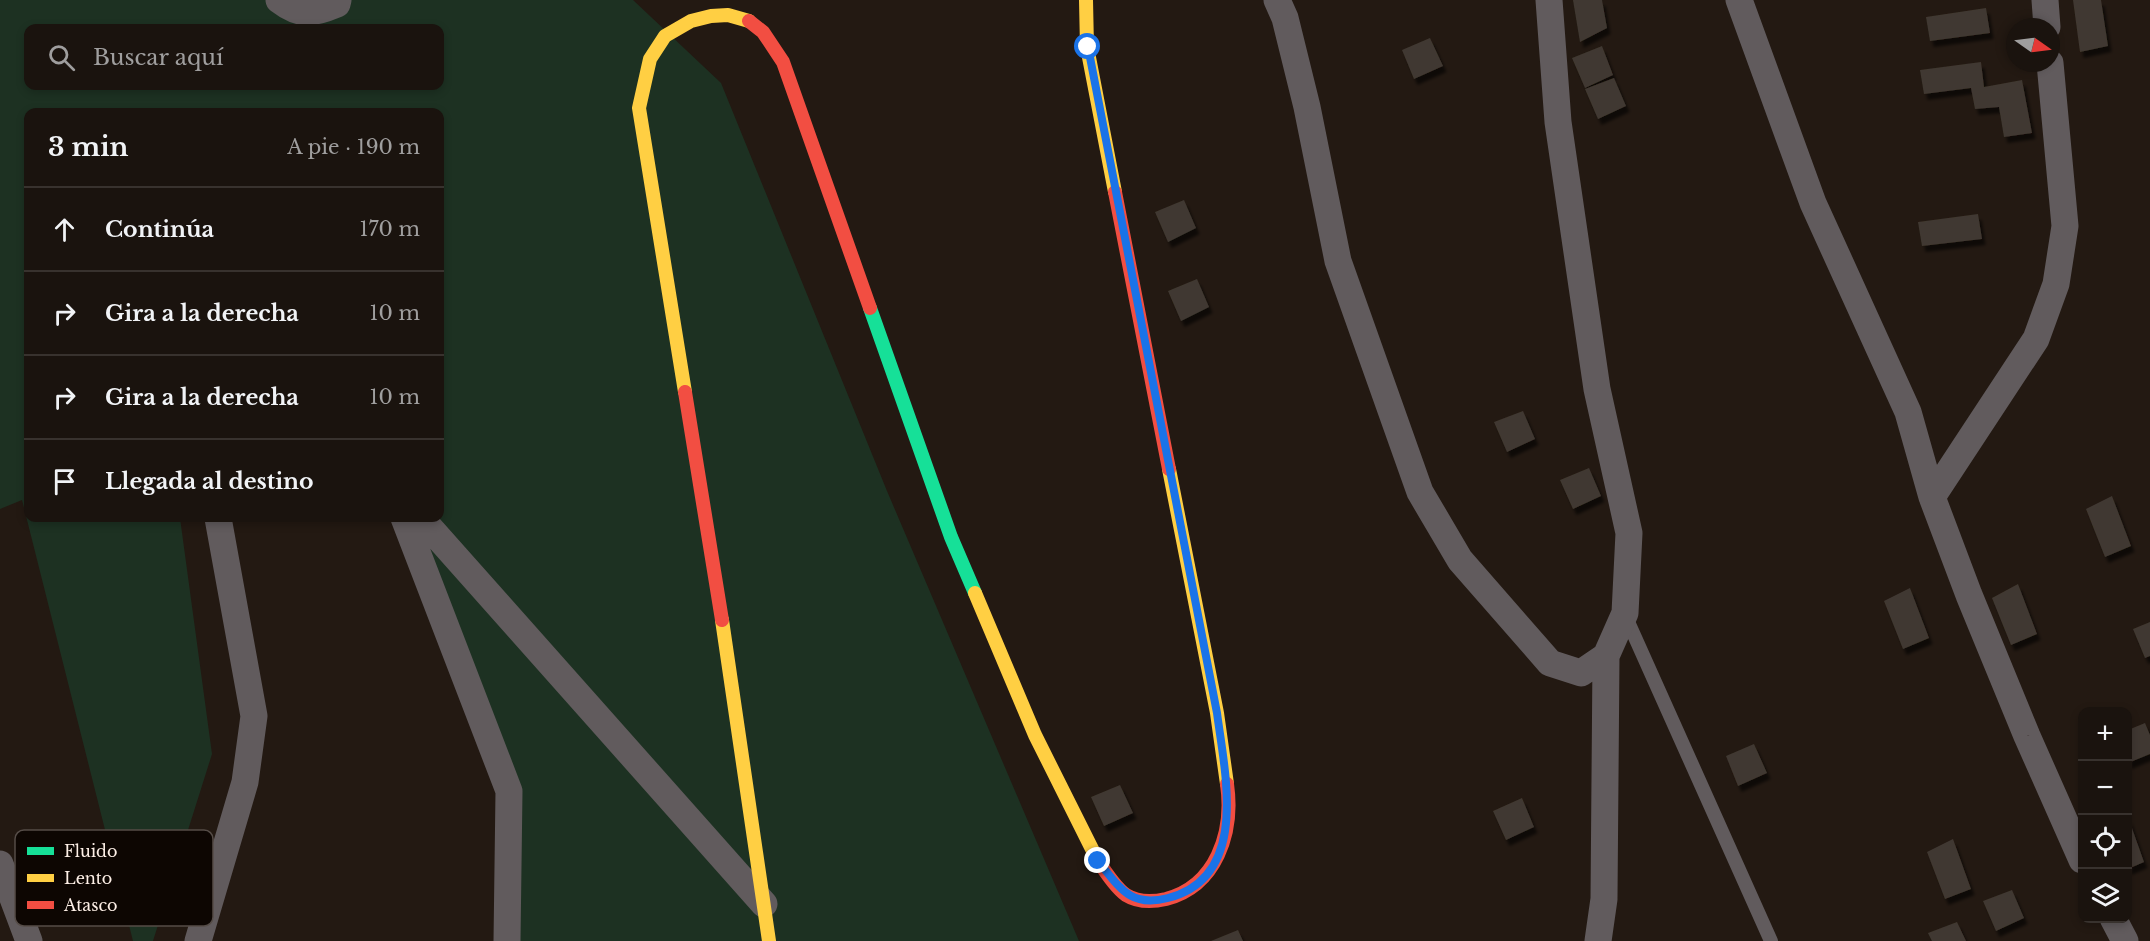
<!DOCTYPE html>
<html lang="es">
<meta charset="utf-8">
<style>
:root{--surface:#1a130e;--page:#231c17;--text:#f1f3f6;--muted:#9f9e9e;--line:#38322e}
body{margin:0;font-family:"Libre Baskerville",serif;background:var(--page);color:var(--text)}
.controls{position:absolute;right:18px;bottom:18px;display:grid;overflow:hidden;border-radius:12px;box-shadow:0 3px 9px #0003}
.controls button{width:54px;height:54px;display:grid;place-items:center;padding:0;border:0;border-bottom:2px solid var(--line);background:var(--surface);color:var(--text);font:30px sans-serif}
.compass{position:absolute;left:2006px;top:18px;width:54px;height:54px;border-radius:50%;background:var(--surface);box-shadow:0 3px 9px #0003;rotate:104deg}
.stop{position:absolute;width:18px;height:18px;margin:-14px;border:4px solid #1a73e8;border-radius:50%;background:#fff}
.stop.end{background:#1a73e8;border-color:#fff;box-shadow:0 2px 6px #0008}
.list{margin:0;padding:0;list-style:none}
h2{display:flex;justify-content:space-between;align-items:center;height:78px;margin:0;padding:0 24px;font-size:26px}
h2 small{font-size:20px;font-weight:400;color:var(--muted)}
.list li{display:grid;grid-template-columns:39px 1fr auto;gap:18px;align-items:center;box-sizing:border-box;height:84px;padding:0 24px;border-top:2px solid var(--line)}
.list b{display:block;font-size:22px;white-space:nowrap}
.list em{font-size:20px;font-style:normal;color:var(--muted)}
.icon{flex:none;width:33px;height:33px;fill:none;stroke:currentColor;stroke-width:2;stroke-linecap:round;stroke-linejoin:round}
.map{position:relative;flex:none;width:2150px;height:941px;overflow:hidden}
.search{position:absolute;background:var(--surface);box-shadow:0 3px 9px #0003;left:24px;top:24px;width:420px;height:66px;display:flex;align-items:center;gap:15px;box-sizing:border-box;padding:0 21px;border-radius:12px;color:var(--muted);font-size:22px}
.panel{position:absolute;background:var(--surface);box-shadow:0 3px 9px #0003;left:24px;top:108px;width:420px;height:414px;border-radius:12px}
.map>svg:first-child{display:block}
.green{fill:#1d3122;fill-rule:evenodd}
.building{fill:#403830;filter:url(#shadow)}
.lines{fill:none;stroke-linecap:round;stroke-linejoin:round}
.lane{stroke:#615b5d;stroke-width:14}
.street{stroke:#615b5d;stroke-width:27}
.fast{stroke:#16e098;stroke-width:14}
.slow{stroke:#ffcf43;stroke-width:14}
.jam{stroke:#f24e42;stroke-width:14}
.route{stroke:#1a73e8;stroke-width:8}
.key{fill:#0d0602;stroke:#554c47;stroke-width:1.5}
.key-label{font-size:16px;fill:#fef0e7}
</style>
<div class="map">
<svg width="2150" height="941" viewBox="0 0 2150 941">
<defs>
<filter id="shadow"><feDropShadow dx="3.5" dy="6" stdDeviation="1.5" flood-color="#0009"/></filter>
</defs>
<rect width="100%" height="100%" fill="#231912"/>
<path class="green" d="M0,0H633L721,83L887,491L1079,941H516L522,813L409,518H440V112H28V518H180L212,754L153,941H133L22,500L0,509ZM28,28H440V86H28Z"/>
<path class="building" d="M1573,0H1602L1607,28L1580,42Z
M2073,0H2101L2108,46L2080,52Z
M1986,8L1990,33L1930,41L1926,17Z
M1430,38L1443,66L1414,79L1402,50Z
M1602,46L1613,75L1585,88L1572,58Z
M1981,62L1984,87L2022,80L2032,133L2004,137L1999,107L1975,109L1971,88L1924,94L1920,70Z
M1614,78L1626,106L1598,119L1585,89Z
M1184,200L1196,228L1168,242L1155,212Z
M1978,214L1982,239L1922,246L1918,222Z
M1197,279L1209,307L1181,321L1168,291Z
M1523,411L1535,439L1507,452L1494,422Z
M1589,468L1601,496L1573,509L1560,480Z
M2112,496L2131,546L2105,557L2086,509Z
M2018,584L2037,634L2011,645L1992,598Z
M1910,588L1929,638L1903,649L1884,601Z
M2150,622V656L2145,658L2133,629Z
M2145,723L2150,735V754L2128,763V730Z
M1754,744L1767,773L1738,786L1726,756Z
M1120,785L1133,813L1104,826L1091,797Z
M1522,798L1534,827L1506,840L1493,811Z
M2128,817L2144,862L2128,869Z
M1953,839L1971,889L1945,899L1927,852Z
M2012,890L2024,918L1996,931L1983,901Z
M1957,922L1966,941H1932L1928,933Z
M1238,930L1243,941H1211Z"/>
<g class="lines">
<path class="lane" d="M1625,615L1771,941"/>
<path class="street" d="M279,0C301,17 313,14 337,4L338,0
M1277,0L1285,18L1307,107L1338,261L1420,492L1460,560L1550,663L1581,673L1606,656L1625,613L1629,533L1597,389L1558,122L1549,0
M1739,0L1813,203L1908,412L1932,497L1969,595L2027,736L2082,860
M2045,0L2047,27
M1932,497L2036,339L2056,284L2065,226L2050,63
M404,518L509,791L507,941
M421,518L764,904
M0,864L29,941
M2113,918L2125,941
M198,941L245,782L254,716L218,518
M1598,941L1604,899L1606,656"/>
<path class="fast" d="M870,308L951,537L975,593"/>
<path class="slow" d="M1086,0L1087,47L1115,192
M685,392L639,108L650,59L665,36L691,21L711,16L728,15L749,21
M1169,469L1217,713L1227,784
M975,593L1035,735L1097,859
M722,620L769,941"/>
<path class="jam" d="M749,21L763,32L783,62L870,308
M1115,192L1169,469
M685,392L722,620
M1097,859C1104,870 1116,888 1126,895C1139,903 1153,902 1166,899C1216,886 1234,833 1227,784"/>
</g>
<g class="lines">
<path class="route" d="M1088,47L1217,713C1225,774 1250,877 1168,898C1130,908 1120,888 1098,861"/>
</g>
<rect x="15" y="830" width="198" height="96" rx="9" class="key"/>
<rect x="27" y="847" width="27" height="8" fill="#16e098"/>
<rect x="27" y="874" width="27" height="8" fill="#ffcf43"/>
<rect x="27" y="901" width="27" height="8" fill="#f24e42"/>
<g class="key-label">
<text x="64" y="857">Fluido</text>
<text x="64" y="884">Lento</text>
<text x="64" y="911">Atasco</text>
</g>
</svg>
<div class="controls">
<button>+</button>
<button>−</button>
<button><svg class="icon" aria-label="locate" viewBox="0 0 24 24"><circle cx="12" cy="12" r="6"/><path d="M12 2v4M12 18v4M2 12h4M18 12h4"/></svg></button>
<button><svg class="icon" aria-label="layers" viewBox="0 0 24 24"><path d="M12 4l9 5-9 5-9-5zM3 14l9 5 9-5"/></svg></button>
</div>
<svg class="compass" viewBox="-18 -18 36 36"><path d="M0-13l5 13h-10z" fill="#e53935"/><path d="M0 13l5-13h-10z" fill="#9f9e9e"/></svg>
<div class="stop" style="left:1088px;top:47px"></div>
<div class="stop end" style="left:1098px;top:861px"></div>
<div class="search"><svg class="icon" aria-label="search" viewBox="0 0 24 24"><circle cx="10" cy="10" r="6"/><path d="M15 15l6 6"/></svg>Buscar aquí</div>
<section class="panel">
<h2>3 min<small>A pie · 190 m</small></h2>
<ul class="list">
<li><svg class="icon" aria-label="ahead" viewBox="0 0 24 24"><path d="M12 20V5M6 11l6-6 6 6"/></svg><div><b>Continúa</b></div><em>170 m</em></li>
<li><svg class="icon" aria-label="right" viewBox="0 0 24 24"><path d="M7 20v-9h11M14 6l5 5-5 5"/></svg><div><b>Gira a la derecha</b></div><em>10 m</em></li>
<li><svg class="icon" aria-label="right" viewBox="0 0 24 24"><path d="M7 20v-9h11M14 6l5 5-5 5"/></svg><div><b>Gira a la derecha</b></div><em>10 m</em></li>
<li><svg class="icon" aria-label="arrive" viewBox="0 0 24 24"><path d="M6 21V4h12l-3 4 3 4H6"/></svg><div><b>Llegada al destino</b></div></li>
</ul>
</section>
</div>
